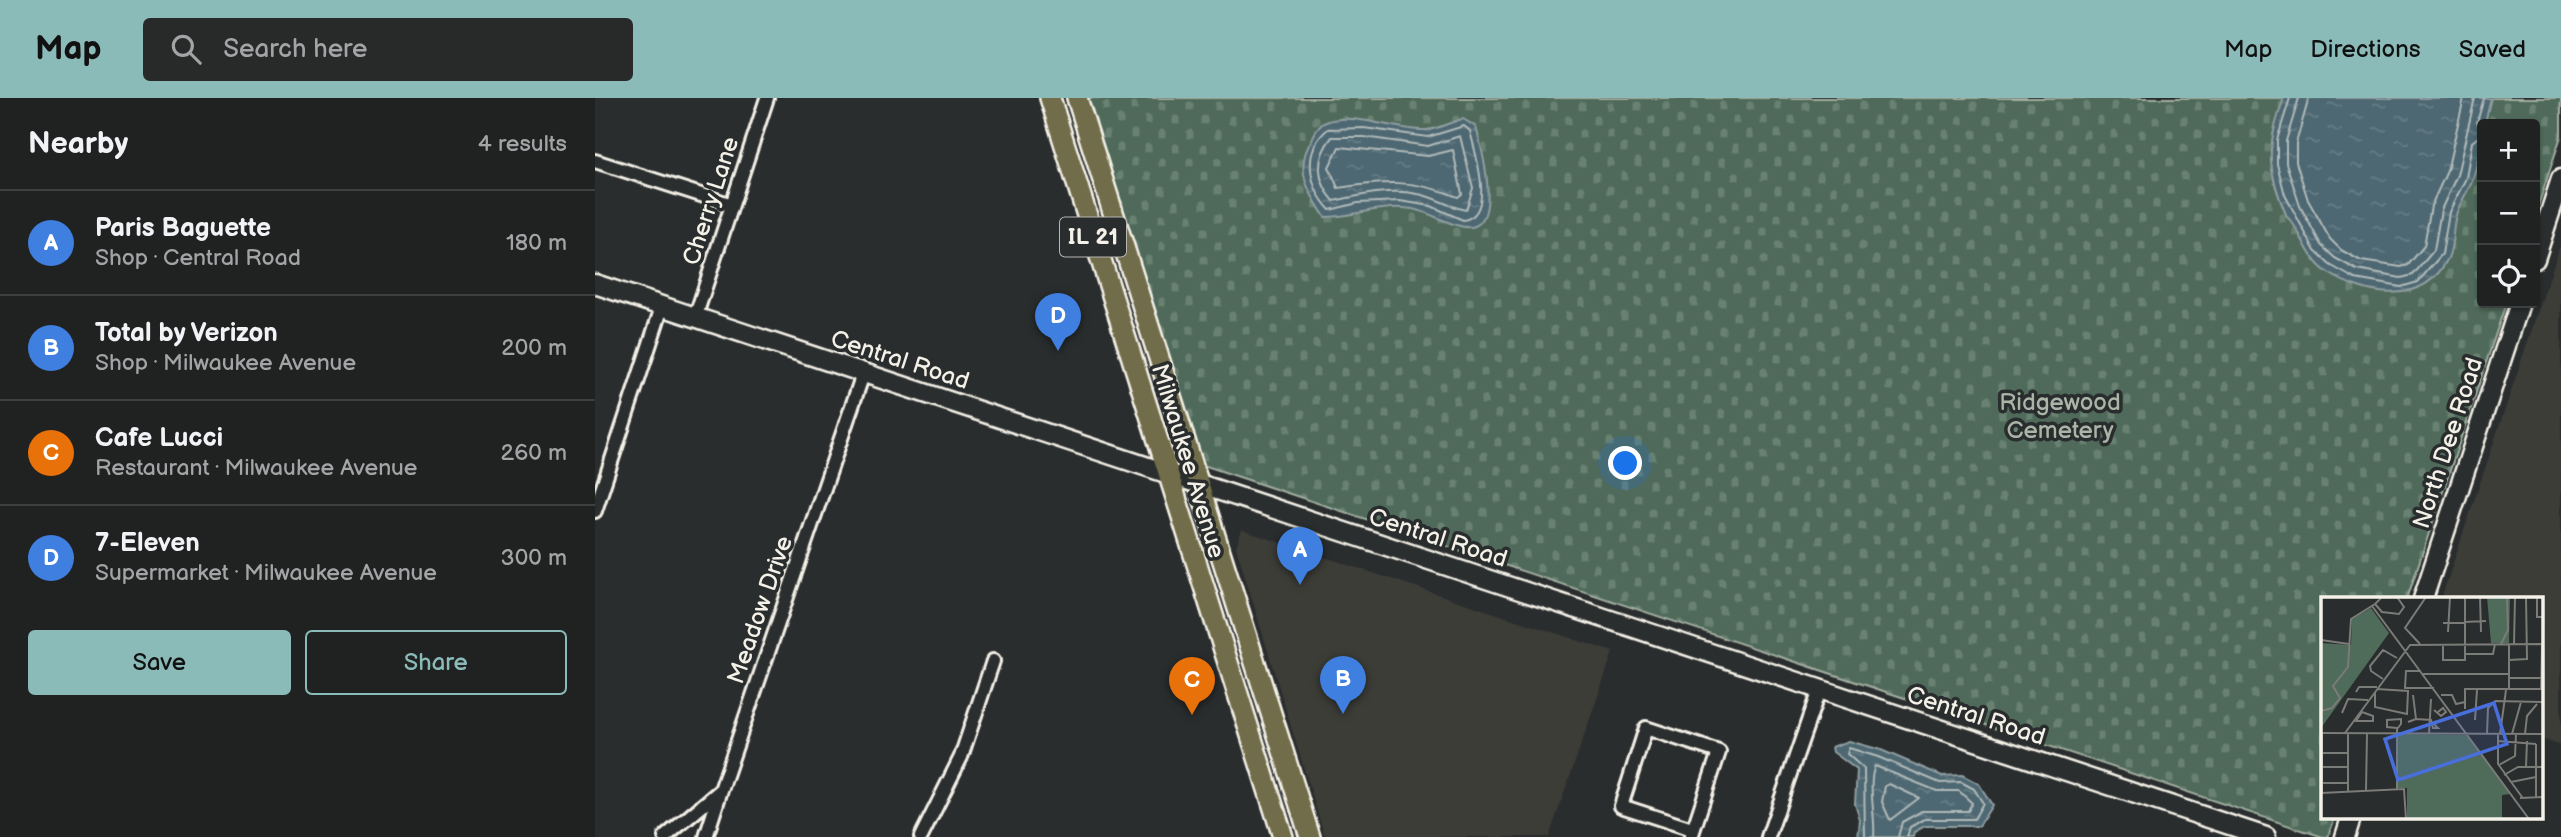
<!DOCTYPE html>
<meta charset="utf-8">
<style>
:root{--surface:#202222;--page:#282a2a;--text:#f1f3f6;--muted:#a2a4a5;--line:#3d3f40;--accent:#8bbbb9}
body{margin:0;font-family:"Balsamiq Sans",sans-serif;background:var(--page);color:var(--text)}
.controls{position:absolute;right:21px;top:21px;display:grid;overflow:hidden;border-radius:7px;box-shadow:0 2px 5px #0004}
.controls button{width:63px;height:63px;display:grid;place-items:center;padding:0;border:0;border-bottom:2px solid var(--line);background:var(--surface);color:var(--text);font:35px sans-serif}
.you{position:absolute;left:1031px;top:366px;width:24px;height:24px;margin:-18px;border:5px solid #fff;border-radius:50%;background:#1a73e8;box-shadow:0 0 0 10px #1a73e833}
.badge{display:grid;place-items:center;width:46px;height:46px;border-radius:50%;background:var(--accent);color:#fff;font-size:23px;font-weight:700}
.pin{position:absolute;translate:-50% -58px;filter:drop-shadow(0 2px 4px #0008)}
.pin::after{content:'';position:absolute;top:37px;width:24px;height:21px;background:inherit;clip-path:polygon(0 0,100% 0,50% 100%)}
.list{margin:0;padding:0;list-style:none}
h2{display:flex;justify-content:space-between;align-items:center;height:91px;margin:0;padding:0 28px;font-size:30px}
h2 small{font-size:23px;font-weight:400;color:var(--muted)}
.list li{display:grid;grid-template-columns:46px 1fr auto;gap:21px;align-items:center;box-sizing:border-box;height:105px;padding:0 28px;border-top:2px solid var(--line)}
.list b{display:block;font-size:26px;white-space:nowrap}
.list p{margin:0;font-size:23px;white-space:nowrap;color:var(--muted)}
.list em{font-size:23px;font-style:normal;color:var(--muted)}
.actions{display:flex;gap:14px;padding:21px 28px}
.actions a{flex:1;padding:16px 0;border:2px solid var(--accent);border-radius:7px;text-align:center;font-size:24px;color:var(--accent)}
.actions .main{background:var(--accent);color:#111}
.icon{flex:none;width:38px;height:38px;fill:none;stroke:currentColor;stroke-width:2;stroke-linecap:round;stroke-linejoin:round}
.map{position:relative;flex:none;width:1966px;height:739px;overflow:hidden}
header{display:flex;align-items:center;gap:42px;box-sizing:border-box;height:98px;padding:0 35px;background:var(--accent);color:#111}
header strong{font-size:33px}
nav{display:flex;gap:38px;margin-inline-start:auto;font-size:24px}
.search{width:490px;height:63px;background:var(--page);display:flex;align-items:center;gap:18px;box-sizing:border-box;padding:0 24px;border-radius:7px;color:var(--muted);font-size:26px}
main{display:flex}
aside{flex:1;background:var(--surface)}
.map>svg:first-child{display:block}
.built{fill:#3e3c39}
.cemetery{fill:url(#cemetery-stones);stroke:#a2aea1;stroke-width:2}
.water{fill:url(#water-ripples);stroke:#909ea1;stroke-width:2}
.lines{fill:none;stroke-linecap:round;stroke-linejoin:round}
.shore{stroke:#b1bab9;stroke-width:2}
.street-casing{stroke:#f4f1e8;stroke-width:18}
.secondary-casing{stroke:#f4f1e8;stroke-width:23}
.primary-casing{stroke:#f4f1e8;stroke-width:24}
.street{stroke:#2a2d2e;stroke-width:12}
.secondary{stroke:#2a2d2e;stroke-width:18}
.primary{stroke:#716d4b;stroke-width:19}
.labels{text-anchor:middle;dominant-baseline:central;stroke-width:7;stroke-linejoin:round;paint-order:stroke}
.shield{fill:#2a2d2e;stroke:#b7b6b0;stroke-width:2}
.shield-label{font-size:23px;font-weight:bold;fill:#f4f1e8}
.street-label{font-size:24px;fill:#f4f1e8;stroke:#2a2d2e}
.park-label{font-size:24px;fill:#aab5a8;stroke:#2a2d2e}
.inset-road{fill:none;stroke:#7b7b78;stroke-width:2}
.view{fill:#486fdb;fill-opacity:0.15;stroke:#486fdb;stroke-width:3.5}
.inset-edge{fill:none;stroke:#f4f1e8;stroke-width:3.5}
</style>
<header>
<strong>Map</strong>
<div class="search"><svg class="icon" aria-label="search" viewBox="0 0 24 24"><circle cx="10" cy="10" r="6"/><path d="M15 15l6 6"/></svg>Search here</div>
<nav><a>Map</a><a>Directions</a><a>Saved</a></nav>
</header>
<main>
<aside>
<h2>Nearby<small>4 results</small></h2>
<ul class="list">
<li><span class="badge" style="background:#3f7fe0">A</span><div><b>Paris Baguette</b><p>Shop · Central Road</p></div><em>180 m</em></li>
<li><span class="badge" style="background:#3f7fe0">B</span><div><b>Total by Verizon</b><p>Shop · Milwaukee Avenue</p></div><em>200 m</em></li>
<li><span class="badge" style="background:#e8710a">C</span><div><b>Cafe Lucci</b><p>Restaurant · Milwaukee Avenue</p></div><em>260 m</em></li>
<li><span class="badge" style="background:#3f7fe0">D</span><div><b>7-Eleven</b><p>Supermarket · Milwaukee Avenue</p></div><em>300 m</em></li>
</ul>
<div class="actions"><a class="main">Save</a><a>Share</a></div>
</aside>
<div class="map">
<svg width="1966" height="739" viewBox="0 0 1966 739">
<defs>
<pattern id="cemetery-stones" width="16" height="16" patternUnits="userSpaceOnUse" patternTransform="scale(1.75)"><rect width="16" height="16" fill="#4f6b5a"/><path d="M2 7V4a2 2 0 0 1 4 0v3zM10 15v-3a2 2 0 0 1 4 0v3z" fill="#698172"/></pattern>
<pattern id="water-ripples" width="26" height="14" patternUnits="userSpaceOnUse" patternTransform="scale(1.75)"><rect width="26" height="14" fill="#4d6772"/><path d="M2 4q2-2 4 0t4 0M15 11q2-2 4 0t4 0" fill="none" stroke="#677d86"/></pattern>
</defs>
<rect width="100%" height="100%" fill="#2a2d2e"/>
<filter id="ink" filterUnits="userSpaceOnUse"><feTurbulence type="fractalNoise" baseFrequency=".0143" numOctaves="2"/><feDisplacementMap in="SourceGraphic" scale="14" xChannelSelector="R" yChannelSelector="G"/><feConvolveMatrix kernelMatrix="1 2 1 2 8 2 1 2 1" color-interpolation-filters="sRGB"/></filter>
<g filter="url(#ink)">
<path class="built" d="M1966,145V648L1947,641V501H1846Z
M647,432L1018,554L954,739H730L641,449Z"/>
<path class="cemetery" d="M493,0H1966V38L1940,117V26H1887V205H1911L1812,501H1728V720H1740L1733,739H1728L608,367Z"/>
<path class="water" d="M1689,0H1896C1888,27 1886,56 1877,83C1872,95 1864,106 1861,117C1857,130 1859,148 1853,160C1829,209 1771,199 1732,174C1710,159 1706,130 1692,119C1671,69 1671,51 1689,0Z
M868,21L881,29C886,47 912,141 865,128C845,123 830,111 809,110C782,108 756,119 730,119C715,96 699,73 715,45C719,38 722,27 731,24C760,13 803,34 832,32C844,31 857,23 868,21Z
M1254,643L1286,652L1347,678L1367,677L1384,686L1397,707L1384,728H1330L1319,734L1318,739H1263L1265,722L1260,706L1262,672L1238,654L1237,649Z"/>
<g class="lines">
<path class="shore" d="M1695,0L1682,42V66L1690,97L1720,153L1735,167L1760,181L1806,189L1823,184L1847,156L1854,114L1871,80L1877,44L1887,36L1882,24L1889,0
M1704,0L1691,43V65L1705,108L1726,147L1740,160L1762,172L1806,180L1818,177L1839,152L1846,112L1862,77L1880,0
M1714,0L1701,45V64L1713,102L1735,141L1746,152L1766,163L1806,169L1813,167L1829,148L1836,108L1852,73L1869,0
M869,28L875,33C880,54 901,118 868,122L836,108L805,103L763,105L735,112C714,90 706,53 733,31L769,30L833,39Z
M865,38L878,90L871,112C854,109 840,99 823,96C796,90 765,97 739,103C721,83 720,60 737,39H769L833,48Z
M744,49L833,58L858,52L867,96L863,99C819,81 789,83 743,90L734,69Z
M1294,686L1324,700L1295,722L1287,704L1290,688Z
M1270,739L1269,671L1252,656L1254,650L1283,659L1345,685L1366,684L1379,691L1388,705L1379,721H1330L1315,729L1312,739
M1279,739C1281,719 1272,685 1280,668L1342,693H1364L1377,705L1373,713H1327L1307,724L1303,739"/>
<defs>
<path id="street" d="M0,63L137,107
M100,220L172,0
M0,413L67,209
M70,739L126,692L268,276
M111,739L126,692
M326,739L366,659L398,563
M1096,739L1124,654L1051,630L1026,708L1097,731
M1173,739L1224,592"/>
<path id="secondary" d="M1940,161L1966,81
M0,186L1671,739
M1828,501L1925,205
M1750,739L1756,720"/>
<path id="primary" d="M455,0L688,739
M482,0L715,739"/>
</defs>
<use href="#street" class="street-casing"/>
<use href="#secondary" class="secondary-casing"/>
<use href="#primary" class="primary-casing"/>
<use href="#street" class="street"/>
<use href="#secondary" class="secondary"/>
<use href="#primary" class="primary"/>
</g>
</g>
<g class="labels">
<rect class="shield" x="465" y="119.5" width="66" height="39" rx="5"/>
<g class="shield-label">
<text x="498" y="139">IL 21</text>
</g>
<g class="street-label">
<text transform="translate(116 103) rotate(-72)">Cherry Lane</text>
<text transform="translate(305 262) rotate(18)">Central Road</text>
<text transform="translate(1853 345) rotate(-72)">North Dee Road</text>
<text transform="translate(593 363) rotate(73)">Milwaukee Avenue</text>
<text transform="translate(843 440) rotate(18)">Central Road</text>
<text transform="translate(165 512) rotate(-71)">Meadow Drive</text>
<text transform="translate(1381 618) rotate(18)">Central Road</text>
</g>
<g class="park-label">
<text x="1465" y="304">Ridgewood<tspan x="1465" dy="28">Cemetery</tspan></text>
</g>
</g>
<g transform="translate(1726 499)">
<rect width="222" height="222" fill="#2a2d2e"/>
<path d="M166,0H189L188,46H170ZM50,11L68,36L0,131V46L30,48L31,22Z" fill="#4f6b5a"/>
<path d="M77,137L146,138L189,197L181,198V221L86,222V191H77Z" fill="#4f6b5a"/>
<path class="inset-road" d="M61,0L54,7L61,15L78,17L83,10L76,0M159,0L160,35M216,0V20H223M51,9L208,222M122,26L165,24M127,35L129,0M0,43L28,47M99,47L84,31L105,0M122,47V63H144V0M180,47L187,33L186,0M193,47L194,0M144,57H172L174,47M188,63L206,62L205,0M100,74H85L84,91H113M102,77H188M188,81H221M62,82L50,74L49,69L62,53L76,61M188,92V47M220,92L221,47M35,95L38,90H56M54,96V110L86,117L87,94L56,92M120,98H131L135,107L144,105M174,104L223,105M144,112V92H223M113,113L120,119L125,115L122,111L117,115M0,114L11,111L19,101L12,89L27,70L30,22L54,7M41,115L52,119V124H35ZM21,116L27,102L47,103M95,122L110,123L112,131H117L112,126M154,123L156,93M87,125L95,122L92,98M0,136L223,137M24,136L89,48L223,47M108,137L110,102M166,137L167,111L174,104M177,137V167L201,200M179,137L185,93M191,137L200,105M204,137L206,119L216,107M177,144L215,147M215,147V200M1,156H27M178,168L194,159L195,137M1,170H27M205,170L206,144M183,178L197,170H223M190,185L215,180M1,186H27M76,192V132L80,127V122L66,123V130L76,131M45,194L46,136M27,195V137M0,196L83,192L85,222M1,196V136M199,201L223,200"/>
<path class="view" d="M173,106L186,147L77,183L64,142Z"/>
<rect width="222" height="222" class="inset-edge"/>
</g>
</svg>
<div class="controls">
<button>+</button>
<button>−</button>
<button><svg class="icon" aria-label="locate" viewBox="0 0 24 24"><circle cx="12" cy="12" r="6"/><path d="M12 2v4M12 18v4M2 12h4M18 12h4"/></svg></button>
</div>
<div class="you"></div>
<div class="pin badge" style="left:705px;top:487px;background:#3f7fe0">A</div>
<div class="pin badge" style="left:748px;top:616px;background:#3f7fe0">B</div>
<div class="pin badge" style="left:597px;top:617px;background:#e8710a">C</div>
<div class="pin badge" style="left:463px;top:253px;background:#3f7fe0">D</div>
</div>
</main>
